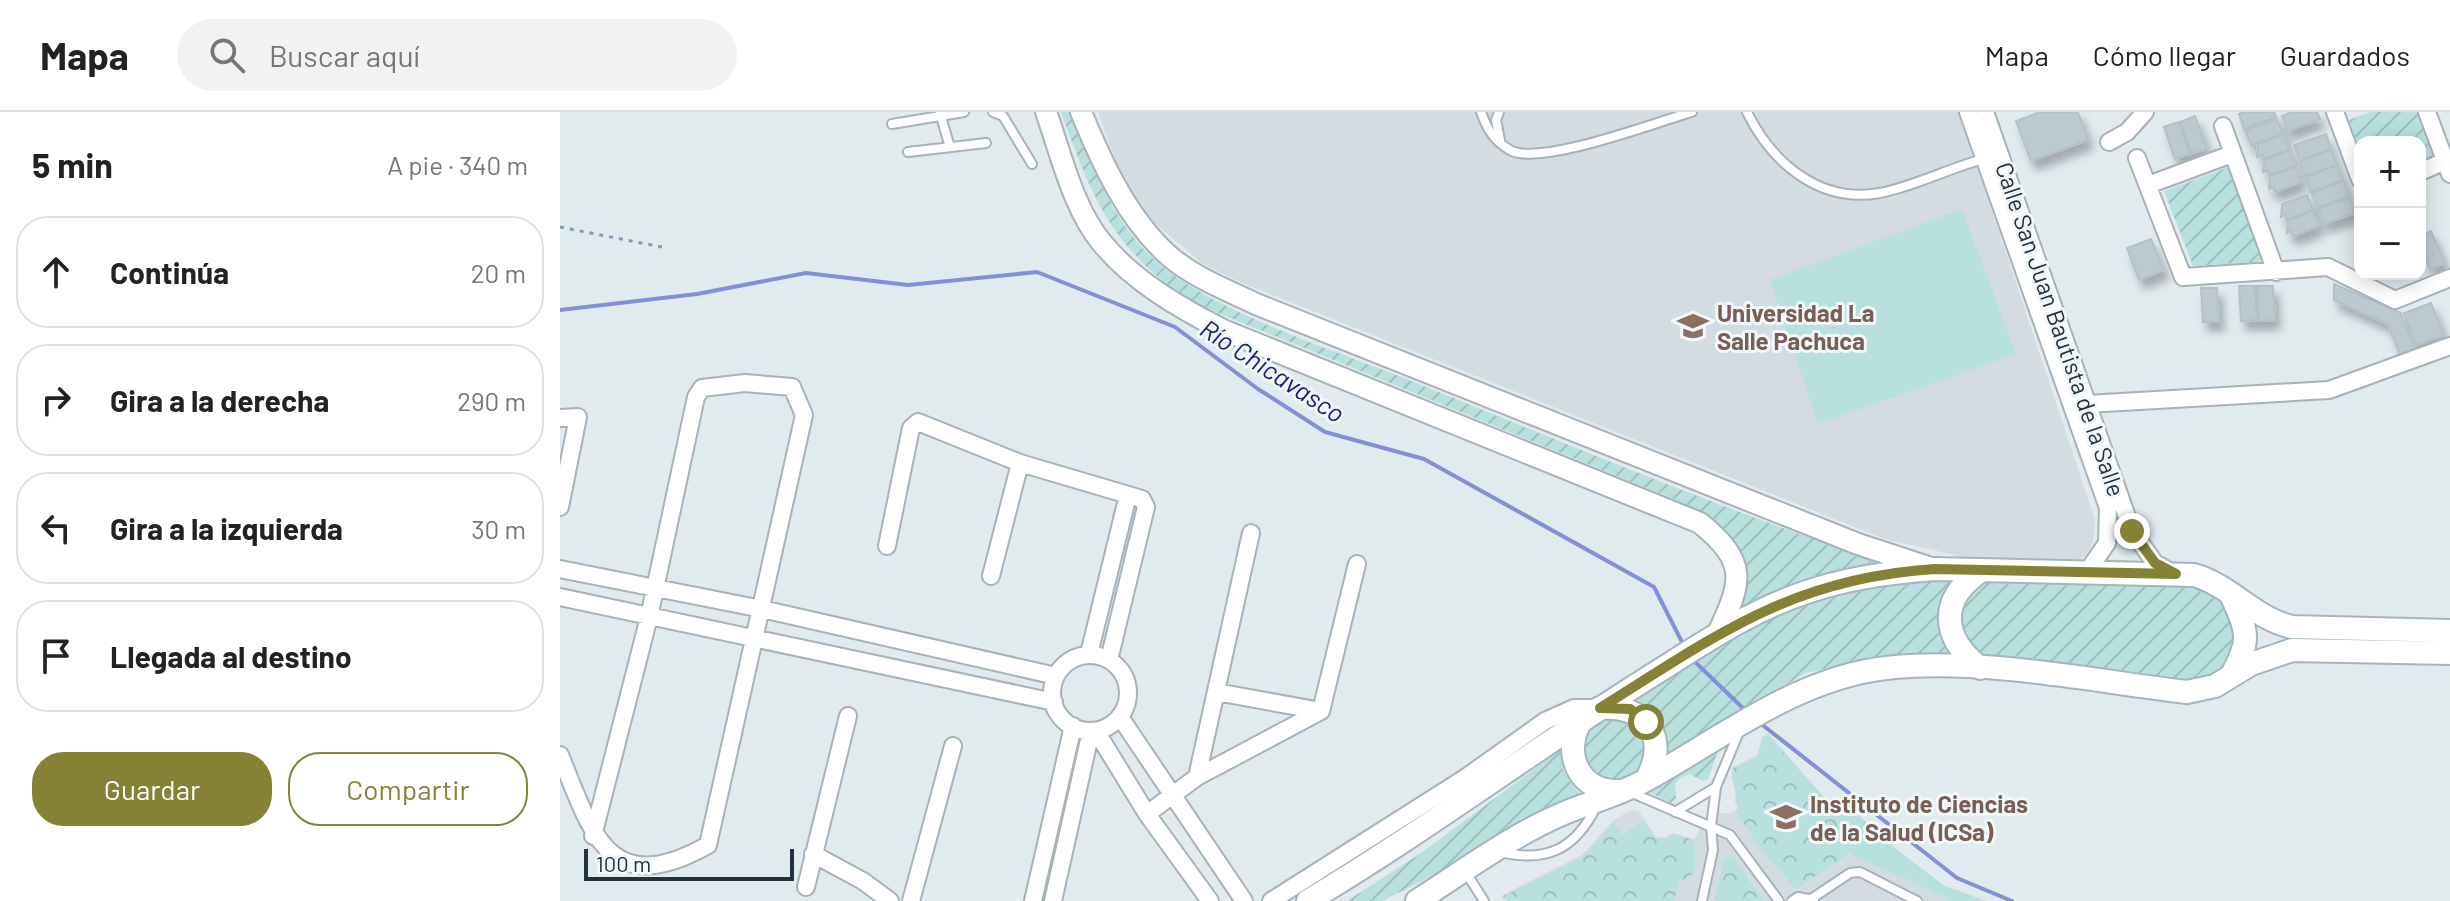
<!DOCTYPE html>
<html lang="es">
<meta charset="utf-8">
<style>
:root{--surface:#fff;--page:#f2f2f2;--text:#222;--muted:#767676;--line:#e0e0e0;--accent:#858236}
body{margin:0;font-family:Barlow,sans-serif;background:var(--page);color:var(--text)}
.controls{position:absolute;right:24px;top:24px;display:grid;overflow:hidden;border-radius:16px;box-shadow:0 4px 20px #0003}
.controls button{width:72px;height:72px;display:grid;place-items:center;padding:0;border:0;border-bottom:2px solid var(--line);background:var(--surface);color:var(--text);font:40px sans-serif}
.scale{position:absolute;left:24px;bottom:20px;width:210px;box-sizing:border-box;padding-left:8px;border:4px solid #20313f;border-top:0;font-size:22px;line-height:28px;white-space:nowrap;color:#20313f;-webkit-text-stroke:6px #f2f7f9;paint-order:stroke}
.stop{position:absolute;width:24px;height:24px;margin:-18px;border:6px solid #858236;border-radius:50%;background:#fff}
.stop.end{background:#858236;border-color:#fff;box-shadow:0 2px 8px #0008}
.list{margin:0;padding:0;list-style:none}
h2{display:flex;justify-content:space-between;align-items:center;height:104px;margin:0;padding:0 32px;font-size:34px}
h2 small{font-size:26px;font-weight:400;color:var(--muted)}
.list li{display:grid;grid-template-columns:52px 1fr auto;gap:24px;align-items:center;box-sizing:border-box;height:112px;margin:0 16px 16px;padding:0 16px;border:2px solid var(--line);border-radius:32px}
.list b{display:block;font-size:30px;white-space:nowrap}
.list em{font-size:26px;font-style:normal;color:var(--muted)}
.actions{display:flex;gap:16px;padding:24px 32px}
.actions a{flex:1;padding:18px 0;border:2px solid var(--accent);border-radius:32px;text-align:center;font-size:28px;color:var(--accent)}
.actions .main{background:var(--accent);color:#fff}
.icon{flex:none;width:44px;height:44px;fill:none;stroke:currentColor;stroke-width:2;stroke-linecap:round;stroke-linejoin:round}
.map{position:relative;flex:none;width:1890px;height:789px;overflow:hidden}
header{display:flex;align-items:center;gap:48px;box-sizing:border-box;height:112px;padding:0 40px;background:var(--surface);border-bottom:2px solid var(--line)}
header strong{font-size:38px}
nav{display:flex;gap:44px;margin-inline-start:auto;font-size:28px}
.search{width:560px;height:72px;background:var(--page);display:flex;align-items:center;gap:20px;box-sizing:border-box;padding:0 28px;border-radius:44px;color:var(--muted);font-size:30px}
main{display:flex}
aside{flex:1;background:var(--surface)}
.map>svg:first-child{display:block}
.built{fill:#d2dce1}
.grass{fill:#b8e0df}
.forest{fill:url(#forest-crowns)}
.garden{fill:url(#garden-furrows)}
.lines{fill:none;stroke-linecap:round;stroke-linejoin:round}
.stream{stroke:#848fd7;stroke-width:4}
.building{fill:#bcc9ce;stroke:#b3c1c7;stroke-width:2;filter:url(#shadow)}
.service-casing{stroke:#a7b2b9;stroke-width:12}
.minor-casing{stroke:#a7b2b9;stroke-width:20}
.tertiary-casing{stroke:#a7b2b9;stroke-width:24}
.secondary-casing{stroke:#a4b5c0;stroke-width:26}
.path{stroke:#7f9eb3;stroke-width:3;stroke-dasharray:4 6;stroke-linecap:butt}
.service{stroke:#fff;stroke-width:8}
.minor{stroke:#fff;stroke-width:16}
.tertiary{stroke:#fff;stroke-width:20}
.secondary{stroke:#fff;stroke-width:22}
.route{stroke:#858236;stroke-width:10}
.labels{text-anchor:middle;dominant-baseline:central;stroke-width:6;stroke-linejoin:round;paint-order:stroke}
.education-label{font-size:24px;font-weight:bold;fill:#785e54;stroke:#f2f7f9;text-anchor:start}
.street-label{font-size:24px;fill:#20313f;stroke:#f2f7f9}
.water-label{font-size:26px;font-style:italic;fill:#152180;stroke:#f2f7f9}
</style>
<header>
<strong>Mapa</strong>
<div class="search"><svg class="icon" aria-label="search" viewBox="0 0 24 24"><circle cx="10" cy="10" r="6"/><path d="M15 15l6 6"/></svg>Buscar aquí</div>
<nav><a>Mapa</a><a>Cómo llegar</a><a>Guardados</a></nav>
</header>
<main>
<aside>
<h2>5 min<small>A pie · 340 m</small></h2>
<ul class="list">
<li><svg class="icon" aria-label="ahead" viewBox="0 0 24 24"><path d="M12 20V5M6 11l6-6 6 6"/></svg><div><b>Continúa</b></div><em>20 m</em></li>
<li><svg class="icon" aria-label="right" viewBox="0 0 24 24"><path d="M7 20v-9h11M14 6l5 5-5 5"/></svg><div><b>Gira a la derecha</b></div><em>290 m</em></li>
<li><svg class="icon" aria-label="left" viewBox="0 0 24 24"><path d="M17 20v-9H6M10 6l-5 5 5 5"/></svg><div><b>Gira a la izquierda</b></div><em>30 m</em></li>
<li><svg class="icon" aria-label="arrive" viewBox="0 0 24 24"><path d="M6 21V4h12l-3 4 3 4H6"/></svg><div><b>Llegada al destino</b></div></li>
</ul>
<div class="actions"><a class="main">Guardar</a><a>Compartir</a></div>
</aside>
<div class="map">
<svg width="1890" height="789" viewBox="0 0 1890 789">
<defs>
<pattern id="forest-crowns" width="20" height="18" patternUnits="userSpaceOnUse" patternTransform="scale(2)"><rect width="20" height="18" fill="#b8e0df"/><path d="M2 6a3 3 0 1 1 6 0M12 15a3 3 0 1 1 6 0" fill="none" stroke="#9ec1c0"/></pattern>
<pattern id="garden-furrows" width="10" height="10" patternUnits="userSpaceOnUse" patternTransform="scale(2)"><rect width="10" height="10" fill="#b8e0df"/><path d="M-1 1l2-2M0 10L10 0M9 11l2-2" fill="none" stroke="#9ec1c0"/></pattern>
<filter id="shadow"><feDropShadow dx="5" dy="9" stdDeviation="4" flood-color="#0004"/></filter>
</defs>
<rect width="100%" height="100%" fill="#e1eaed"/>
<path class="built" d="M538,0H1399L1535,408L1533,430L1526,443L1516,450L1403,445L1325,427L680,170L643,152L583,101L563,70Z
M1208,621L1273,695L1297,701L1379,777L1414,789H944L941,784L1022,743L1054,708L1071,698H1078L1096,725L1105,726L1114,721L1134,728L1145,708L1155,701H1171L1178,696L1172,656L1197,643L1202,625Z"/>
<path class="grass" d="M1402,97L1456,242L1258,312L1210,168Z
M1317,722L1383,773L1426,789H1393L1293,743L1291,739Z"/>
<path class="forest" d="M1208,622L1272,696L1297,702L1317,722L1239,775L1233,776L1222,758L1209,749L1176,700L1179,697L1175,689C1178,676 1169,668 1173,656L1198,644L1203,626Z
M1084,709L1095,726L1105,727L1114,722L1134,728L1135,760L1119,771L1114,789H946L943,784L1023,745L1054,711L1062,723Z
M1167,745L1174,746L1203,789H1155L1163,749Z"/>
<path class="garden" d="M501,0H514C533,57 554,116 603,155C661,202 773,238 844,266C1003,330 1161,398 1325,451C1273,459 1225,472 1180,500C1199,440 1163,417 1116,388L629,189C550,133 533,88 501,0Z
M1810,0H1861L1878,44L1860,51V30H1800V37L1789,8Z
M1669,55L1706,149L1633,154L1604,79Z
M1391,468C1373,495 1377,518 1390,546L1287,552L1245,561L1105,650C1106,611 1097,607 1066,588C1137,546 1210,492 1293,476C1325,470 1358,469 1391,468Z
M1441,469L1627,474L1651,481L1667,494L1678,513L1672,549L1657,562L1627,572L1437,551C1405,535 1393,513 1409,479L1424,470Z
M1045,604L1066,605L1088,630L1080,661L1061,673L1027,662L1020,627L1025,617Z
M1162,627L1148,667L1143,669L1130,662L1121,665L1115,673L1116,687L1111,691L1081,676Z
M1000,638L1003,658L1019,682L961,708L876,762L822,789H787L861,741Z"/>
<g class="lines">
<path class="stream" d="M0,198L137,182L246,161L348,173L477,160L615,215L698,277L765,320L864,347L1094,475L1124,534
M1133,548L1187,600
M1200,611L1397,766L1452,789"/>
</g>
<path class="building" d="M1480,0H1518L1528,28L1471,49L1456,9Z
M1685,0H1714L1716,5L1684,17L1679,2Z
M1732,0H1757L1760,7L1728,19L1722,4Z
M1635,4L1647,37L1632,42L1620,10Z
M1717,7L1723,22L1691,33L1685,18Z
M1619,10L1630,42L1615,47L1604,15Z
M1724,22L1729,38L1704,47L1702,43L1697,45L1698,32Z
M1766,22L1771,37L1740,49L1734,33Z
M1771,37L1777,53L1745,64L1740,49Z
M1729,38L1735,54L1710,63L1708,59L1703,60L1704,48Z
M1777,53L1783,68L1751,80L1746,65Z
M1735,55L1741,70L1715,80L1714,75L1709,77L1710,64Z
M1784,69L1789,84L1757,96L1752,81Z
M1747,83L1753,98L1727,108L1725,103L1721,105L1722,92Z
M1790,86L1796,101L1764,112L1758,97Z
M1753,99L1759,114L1733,124L1731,119L1727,121L1728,108Z
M1871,119L1885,151L1870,157L1860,134V124Z
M1591,127L1604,158L1579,168L1567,136Z
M1774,172L1841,201L1855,238L1841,245L1828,212L1774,188Z
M1679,174H1695L1697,208L1681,209Z
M1697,174H1713L1715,208L1699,209Z
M1641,176H1657L1659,210H1643Z
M1871,191L1884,223L1856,233L1844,201Z"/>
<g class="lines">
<defs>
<path id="service" d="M433,0L443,4L472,52
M921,0C927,17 934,29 950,38C979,55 1096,10 1132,0
M939,0L936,8L940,28
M1187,0C1212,51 1260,92 1320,81C1356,74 1391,55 1427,46
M380,1L389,32
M332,12L404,0
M348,40L426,31
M1070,680L1170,723L1219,789
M1115,700L1156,675
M940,740C987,751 1015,737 1036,695
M905,759L924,789
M1251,787L1290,761L1300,760L1357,789
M1142,789L1153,738L1151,714L1156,675L1179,620
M1232,789L1238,785L1254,788"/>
<path id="minor" d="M1408,0L1548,396L1547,431L1527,460
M1425,0L1572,419L1595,451L1611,460
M1775,0L1800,67
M1867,0L1890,62
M1663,14L1716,160
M1549,30L1567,20L1585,0
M1577,46L1623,165L1768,155L1835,188L1890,166
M1860,60L1885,49
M1588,73L1672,42
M1527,292L1769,278L1890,234
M0,306L18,305L0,395
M327,434L351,316L358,310L460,351L582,387L586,395L549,548
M0,457L202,497L496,564
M431,464L460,351
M0,485L494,590
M529,542L568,383
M492 581a38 38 0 1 1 76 0a38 38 0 1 1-76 0Z
M656,580L761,599
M560,605L684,789
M536,619L587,702L650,789
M0,643C32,721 48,789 148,733L244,303L232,275L185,271L142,276L136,285L89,505L33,724
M637,665L691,421
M587,702L637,665L761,599L797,452
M253,742L303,769L330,789
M246,775L288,604
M351,789L393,634
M473,789L513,614
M493,789L531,619
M711,789L905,666L985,609L1014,596H1040"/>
<path id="tertiary" d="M486,0C501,42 513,96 542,131C573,169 620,196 663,218L1140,411C1189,451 1182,470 1157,523
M521,0C542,51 567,106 608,143C633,165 667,178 696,192L1298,432L1371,456"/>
<path id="secondary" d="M1420,556C1381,525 1378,487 1422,458
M1671,564C1691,529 1688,520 1672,485
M1040,596C1087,592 1110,627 1086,668
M1022,607C1001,640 1018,681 1060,679
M748,789C867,718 977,635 1094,562C1142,532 1190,499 1244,481C1286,466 1331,460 1375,457L1634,463C1672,474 1693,506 1732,515L1890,519
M857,789C904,759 951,724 1002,702C1030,690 1059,683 1086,668C1162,626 1237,566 1326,556C1418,545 1533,569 1627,580L1655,574L1691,552L1732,538L1890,541"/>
</defs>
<use href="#service" class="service-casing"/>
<use href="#minor" class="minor-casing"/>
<use href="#tertiary" class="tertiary-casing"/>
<use href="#secondary" class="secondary-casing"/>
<path class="path" d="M0,115L107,136"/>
<use href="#service" class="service"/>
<use href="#minor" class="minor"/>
<use href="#tertiary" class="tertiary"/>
<use href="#secondary" class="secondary"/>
</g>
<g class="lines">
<path class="route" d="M1086,610L1070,597L1040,596C1157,523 1232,466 1375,457L1616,462L1595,451L1572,419"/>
</g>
<defs>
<symbol id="university-bare" viewBox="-9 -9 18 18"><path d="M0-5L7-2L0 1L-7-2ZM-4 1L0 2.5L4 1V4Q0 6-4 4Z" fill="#8d6e63" stroke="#f2f7f9" stroke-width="2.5" paint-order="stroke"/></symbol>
</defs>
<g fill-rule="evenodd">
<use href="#university-bare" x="1111" y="192" width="44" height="44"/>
<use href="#university-bare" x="1204" y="683" width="44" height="44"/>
</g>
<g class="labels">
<g class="education-label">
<text x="1157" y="200">Universidad La<tspan x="1157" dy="28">Salle Pachuca</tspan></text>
<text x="1250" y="691">Instituto de Ciencias<tspan x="1250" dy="28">de la Salud (ICSa)</tspan></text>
</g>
<g class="street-label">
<text transform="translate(1501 217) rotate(71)">Calle San Juan Bautista de la Salle</text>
</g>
<g class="water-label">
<text transform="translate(713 258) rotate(33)">Río Chicavasco</text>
</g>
</g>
</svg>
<div class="controls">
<button>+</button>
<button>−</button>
</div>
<div class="scale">100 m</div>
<div class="stop" style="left:1086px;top:610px"></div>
<div class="stop end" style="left:1572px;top:419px"></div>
</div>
</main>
